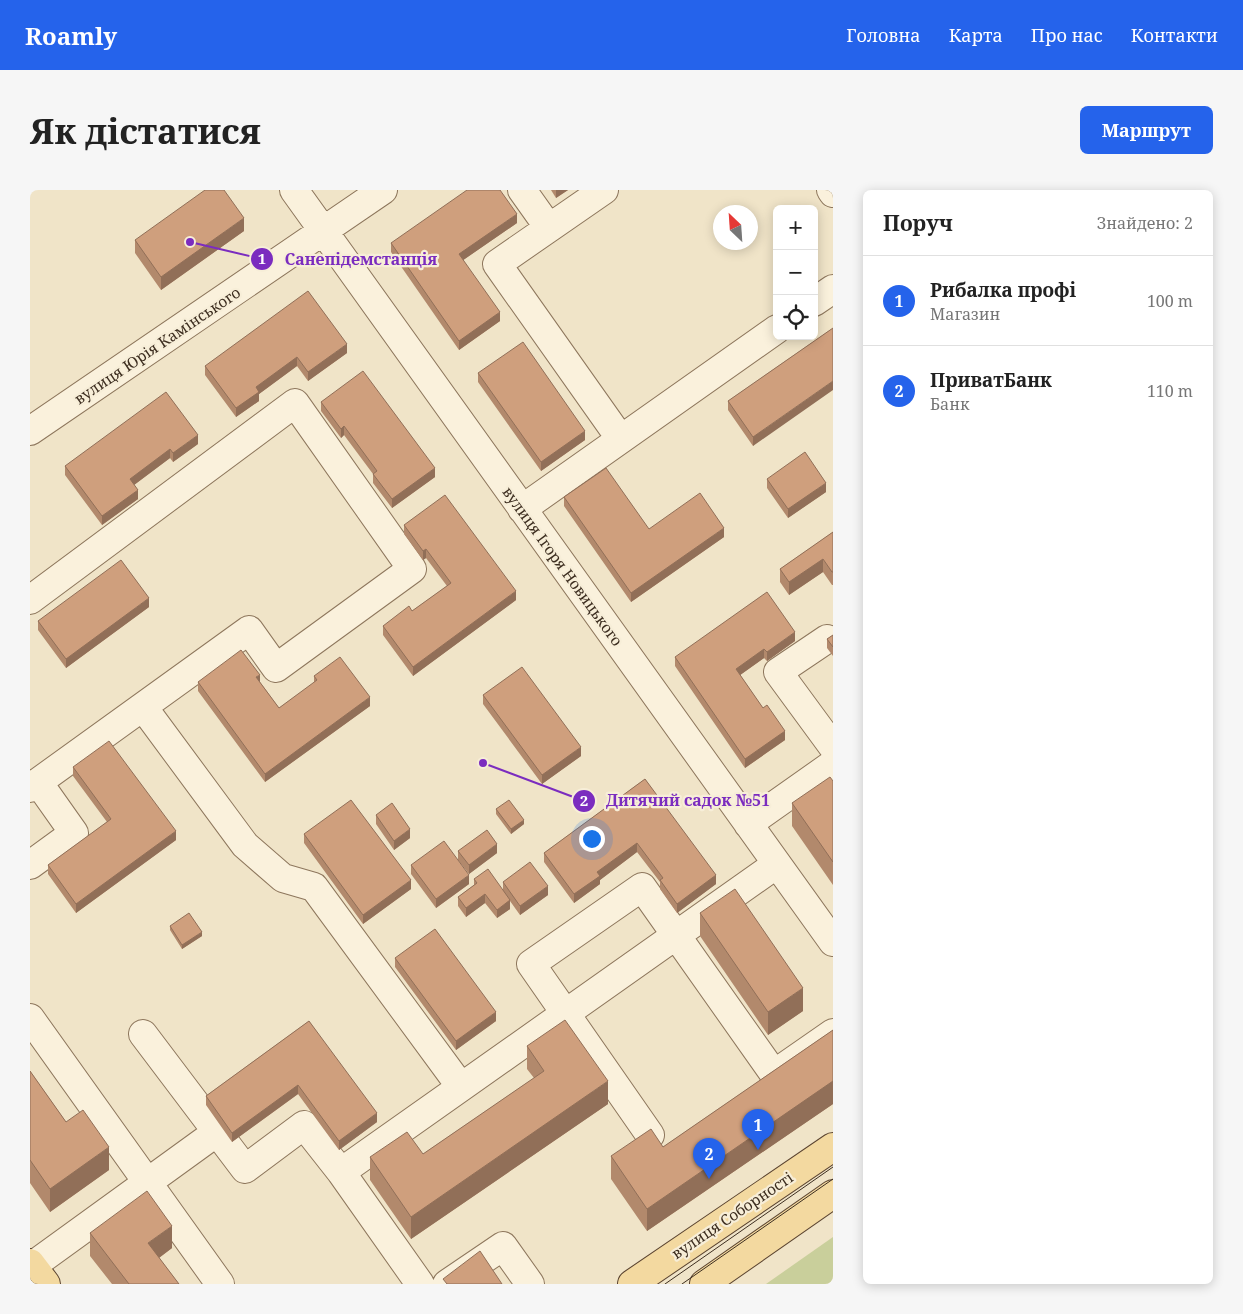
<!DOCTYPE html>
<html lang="uk">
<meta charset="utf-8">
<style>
:root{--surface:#fff;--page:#f6f6f6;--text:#222;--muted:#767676;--line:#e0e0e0;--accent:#2563eb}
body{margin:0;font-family:"Noto Serif",serif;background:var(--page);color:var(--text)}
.controls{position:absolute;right:15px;top:15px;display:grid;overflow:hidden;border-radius:8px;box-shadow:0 2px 12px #0003}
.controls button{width:45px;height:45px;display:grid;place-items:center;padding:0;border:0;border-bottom:1px solid var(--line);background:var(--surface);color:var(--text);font:25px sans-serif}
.compass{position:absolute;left:683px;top:15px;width:45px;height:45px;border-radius:50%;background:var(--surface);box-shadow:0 2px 12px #0003;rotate:335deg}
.you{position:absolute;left:561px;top:648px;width:18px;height:18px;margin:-12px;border:4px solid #fff;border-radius:50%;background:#1a73e8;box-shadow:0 0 0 8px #1a73e833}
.badge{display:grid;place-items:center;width:32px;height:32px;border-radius:50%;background:var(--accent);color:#fff;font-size:16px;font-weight:700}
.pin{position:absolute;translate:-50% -41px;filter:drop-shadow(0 1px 2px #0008)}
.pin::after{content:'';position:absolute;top:26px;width:18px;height:15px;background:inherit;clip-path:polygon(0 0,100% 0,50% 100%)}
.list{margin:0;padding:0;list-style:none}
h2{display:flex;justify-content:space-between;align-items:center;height:65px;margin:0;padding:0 20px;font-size:21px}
h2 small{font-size:16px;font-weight:400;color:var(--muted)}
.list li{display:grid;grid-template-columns:32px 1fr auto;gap:15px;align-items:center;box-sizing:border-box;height:90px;padding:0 20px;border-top:1px solid var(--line)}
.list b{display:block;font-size:19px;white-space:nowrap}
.list p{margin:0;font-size:16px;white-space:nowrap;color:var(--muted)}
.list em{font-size:16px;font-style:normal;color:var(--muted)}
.icon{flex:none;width:28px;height:28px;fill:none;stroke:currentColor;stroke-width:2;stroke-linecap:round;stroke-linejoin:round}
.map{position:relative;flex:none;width:803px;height:1094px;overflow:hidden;border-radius:8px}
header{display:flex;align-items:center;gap:30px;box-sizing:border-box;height:70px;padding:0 25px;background:var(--accent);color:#fff}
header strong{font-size:24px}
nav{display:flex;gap:28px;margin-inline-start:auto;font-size:18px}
.intro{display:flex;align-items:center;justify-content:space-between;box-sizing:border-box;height:120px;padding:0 30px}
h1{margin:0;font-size:35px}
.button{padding:12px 22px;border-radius:8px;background:var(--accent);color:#fff;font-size:18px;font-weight:700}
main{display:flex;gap:30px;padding:0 30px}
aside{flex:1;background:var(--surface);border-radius:8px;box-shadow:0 2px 12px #0003}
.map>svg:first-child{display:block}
.green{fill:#c9cf9b}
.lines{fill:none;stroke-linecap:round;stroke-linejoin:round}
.minor-casing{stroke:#8d765c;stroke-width:30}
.major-casing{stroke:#5b4430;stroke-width:30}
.minor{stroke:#faf1dc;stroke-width:28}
.major{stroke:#f3d9a0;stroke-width:28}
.tram{stroke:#3d2e20;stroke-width:1}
.wall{fill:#b2896c}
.shaded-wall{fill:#916f58}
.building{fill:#cf9f7d;stroke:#916f58}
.labels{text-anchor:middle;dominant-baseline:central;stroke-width:4.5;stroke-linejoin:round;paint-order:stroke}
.street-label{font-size:15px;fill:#3d2e20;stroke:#f7eed8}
.leader{fill:none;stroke:#7b2cbf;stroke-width:2}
.callout-dot{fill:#7b2cbf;stroke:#f7eed8;stroke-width:2}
.mark-label{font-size:15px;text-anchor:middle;font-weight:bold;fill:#fff}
.callout-label{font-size:16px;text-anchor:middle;font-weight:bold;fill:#7b2cbf;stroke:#f7eed8;stroke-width:4.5;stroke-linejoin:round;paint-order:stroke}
</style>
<header>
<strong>Roamly</strong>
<nav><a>Головна</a><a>Карта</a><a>Про нас</a><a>Контакти</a></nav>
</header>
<div class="intro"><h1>Як дістатися</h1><a class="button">Маршрут</a></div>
<main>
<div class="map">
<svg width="803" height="1094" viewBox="0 0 803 1094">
<rect width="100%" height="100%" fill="#f0e4c8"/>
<path class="green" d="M803,1047V1094H736Z"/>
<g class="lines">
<defs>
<path id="minor" d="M264,0L803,752
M492,0L519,38
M574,0L467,74L590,248
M801,0L803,3
M784,112L803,99
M0,241L353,0
M492,319L747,139
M0,410L265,213L382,379L246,478L219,440L0,598
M797,449L748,482L803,557
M113,517L215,655L253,688L284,697L431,897
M718,634L803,574
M0,675L44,643L8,592
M0,828L190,1094
M113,844L215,979L274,935L311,982
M620,945L501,774L612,697L744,884L803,843
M2,1076L187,942
M390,1094L311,982L747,674
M417,1094L473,1056L500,1094"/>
<path id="major" d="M0,1073L16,1094
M602,1094L803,957
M674,1094L803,1004"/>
</defs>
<use href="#minor" class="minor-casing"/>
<use href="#major" class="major-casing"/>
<use href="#minor" class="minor"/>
<use href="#major" class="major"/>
<path class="tram" d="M635,1094L803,977
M652,1094L803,989"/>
</g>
<path class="wall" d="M521,0H538L526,8Z
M487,33L433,70L470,131L429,160L361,62V53Z
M214,41L131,100L105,63V50Z
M803,138L723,256L698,220V211Z
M317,163L278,191L267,176L229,204V211L206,227L175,185V176Z
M448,183L555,250L511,281L448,192Z
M291,212L405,287L362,318L343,293V284L314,245L311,248L291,221Z
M168,254L143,272L140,268L104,295L108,309L72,335L35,285V276Z
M737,289L796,302L758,328L737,298Z
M534,307L619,339L694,347L601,412L534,316Z
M374,335L486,410L383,486L353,445V436L382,421L417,396L396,368L393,370L374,344Z
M803,342V395H802L793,382L759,405L750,392V379Z
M119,417L36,478L8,440V431Z
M803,445V466L797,458V449Z
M765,451L737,471L734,468L710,485L755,550L715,578L645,476V467Z
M284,486L340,516L235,592L168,501V492H230L249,518L284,493Z
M453,505L551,566L512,594L453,514Z
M43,577L146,650L46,723L18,684V675L77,632L43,586Z
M615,589L686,694L647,723L630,699V692L607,662L570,690V694L544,713L514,672V663Z
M803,591V695L762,636V613Z
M466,619L494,634L481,644L466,624Z
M346,625L380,648L364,660L346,634Z
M274,644L381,699L333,734L274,653Z
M428,661L467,663L439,684L428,670Z
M381,675L439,694L406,718L381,684Z
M444,689L473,700V692L518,705L490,725L480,711V719L467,728L455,713L436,727L428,716V707L444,695Z
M670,723L773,821L738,845L670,746Z
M140,736L172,746L152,759L140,740Z
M365,768L466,831L426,860L365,777Z
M279,831L347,932L309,960L268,904L202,952L176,915V906Z
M803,840V914L617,1041L581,989V966L633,957Z
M497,856L578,914L381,1049L340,990V967L393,964L504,888L497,879Z
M0,881L36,932L79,980L20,1022L0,993Z
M60,1043L142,1058L129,1068L149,1094H82L60,1066Z"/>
<path class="shaded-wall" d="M526,0H538L526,8Z
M487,24V33L429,73V64Z
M214,28V41L131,100V87Z
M470,122V131L429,160V151Z
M317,154V163L278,191V182Z
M267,167V176L229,204V211L206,227V218L226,197Z
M803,191V200L723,256V247Z
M314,236V245L311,248V239Z
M555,241V250L511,281V272Z
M168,245V254L143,272V263Z
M140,259V268L100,298V289Z
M405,278V287L362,318V309Z
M796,293V302L758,328V319Z
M108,300V309L72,335V326Z
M694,338V347L601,412V403Z
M396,359V368L393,370V361Z
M793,369V382L759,405V392Z
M486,401V410L383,486V477Z
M119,408V417L36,478V469Z
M765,442V451L737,471V462Z
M734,459V468L706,488V479Z
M230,485V494L226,487Z
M340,507V516L235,592V584Z
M755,541V550L715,578V569Z
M551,557V566L512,594V585Z
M494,630V634L481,644V639Z
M380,639V648L364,660V651Z
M146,641V650L46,723V714Z
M607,653V662L570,690V694L544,713V704L567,682Z
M467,654V663L439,684V675Z
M439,685V694L406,718V709Z
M686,685V694L647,723V714Z
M381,690V699L333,734V725Z
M518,696V705L490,725V716Z
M455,704V713L436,727V718Z
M480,710V719L467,728V720Z
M172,742V746L152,759V755Z
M773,798V821L738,845V822Z
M466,822V831L426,860V851Z
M578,891V914L381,1049V1027Z
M803,891V914L617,1041V1019Z
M268,895V904L202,952V943Z
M347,923V932L309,960V951Z
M79,957V980L20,1022V999Z
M142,1036V1058L118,1076V1053Z"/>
<path class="building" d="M175,0H194L214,28L131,87L105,50Z
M437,0H470L487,24L429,64L470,122L429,151L361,53Z
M278,101L317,154L278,182L267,167L226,197L229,202L206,218L175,176Z
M803,138V191L723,247L698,211Z
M493,152L555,241L511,272L448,183Z
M333,181L405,278L362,309L343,284L347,281L314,236L311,239L291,212Z
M136,202L168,245L143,263L140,259L100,289L108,300L72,326L35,276Z
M775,262L796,293L758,319L737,289Z
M576,278L619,339L670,303L694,338L601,403L534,307Z
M415,305L486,401L383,477L353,436L379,416L382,421L421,393L396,359L393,361L374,335Z
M803,342V382H802L793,369L759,392L750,379Z
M91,370L119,408L36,469L8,431Z
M737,402L765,442L737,462L734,459L706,479L733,518L737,515L755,541L715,569L645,467Z
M803,445V457L797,449Z
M211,460L230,485L226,487L249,518L287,490L284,486L310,467L340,507L235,584L168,492Z
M492,477L551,557L512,585L453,505Z
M79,551L146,641L46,714L18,675L81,629L43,577Z
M800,587L803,591V672L762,613Z
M615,589L686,685L647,714L630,690L633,688L607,653L567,682L570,686L544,704L514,663Z
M321,610L381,690L333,725L274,644Z
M479,610L494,630L481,639L466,619Z
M362,613L380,639L364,651L346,625Z
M457,640L467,654L439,675L428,661Z
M414,651L439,685L406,709L381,675Z
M500,672L518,696L490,716L473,692Z
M458,679L480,710L467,720L455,704L436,718L428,707L447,693L444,689Z
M705,699L773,798L738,822L670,723Z
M159,723L172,742L152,755L140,736Z
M405,739L466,822L426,851L365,768Z
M535,830L578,891L381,1027L340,967L377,942L393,964L514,881L497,856Z
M279,831L347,923L309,951L268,895L202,943L176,906Z
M803,840V891L617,1019L581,966L621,939L633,957Z
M0,881L36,932L53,920L79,957L20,999L0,970Z
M117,1001L142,1036L118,1053L149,1094H99L60,1043Z
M450,1061L472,1094H417L413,1089Z"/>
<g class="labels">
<g class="street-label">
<text transform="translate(127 155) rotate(-34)">вулиця Юрія Камінського</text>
<text transform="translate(533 376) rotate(54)">вулиця Ігоря Новицького</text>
<text transform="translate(702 1025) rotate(-34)">вулиця Соборності</text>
</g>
</g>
<path class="leader" d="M160 52L232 69M453 573L554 611"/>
<g class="callout-dot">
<circle cx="160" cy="52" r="5"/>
<circle cx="453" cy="573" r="5"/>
<circle cx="232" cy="69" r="12"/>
<circle cx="554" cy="611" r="12"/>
</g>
<g class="mark-label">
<text x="232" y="74">1</text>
<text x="554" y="616">2</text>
</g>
<g class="callout-label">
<text x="331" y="75">Санепідемстанція</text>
<text x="658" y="616">Дитячий садок №51</text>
</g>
</svg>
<div class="controls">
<button>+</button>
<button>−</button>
<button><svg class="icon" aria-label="locate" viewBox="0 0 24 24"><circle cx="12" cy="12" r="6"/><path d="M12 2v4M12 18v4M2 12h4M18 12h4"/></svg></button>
</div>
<svg class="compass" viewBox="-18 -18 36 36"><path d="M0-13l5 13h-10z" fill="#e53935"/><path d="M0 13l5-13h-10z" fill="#767676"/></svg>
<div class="you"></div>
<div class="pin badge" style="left:728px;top:960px">1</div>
<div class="pin badge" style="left:679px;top:989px">2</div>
</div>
<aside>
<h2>Поруч<small>Знайдено: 2</small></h2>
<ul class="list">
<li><span class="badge">1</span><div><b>Рибалка профі</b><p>Магазин</p></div><em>100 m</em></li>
<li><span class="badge">2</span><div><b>ПриватБанк</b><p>Банк</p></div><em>110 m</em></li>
</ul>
</aside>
</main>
